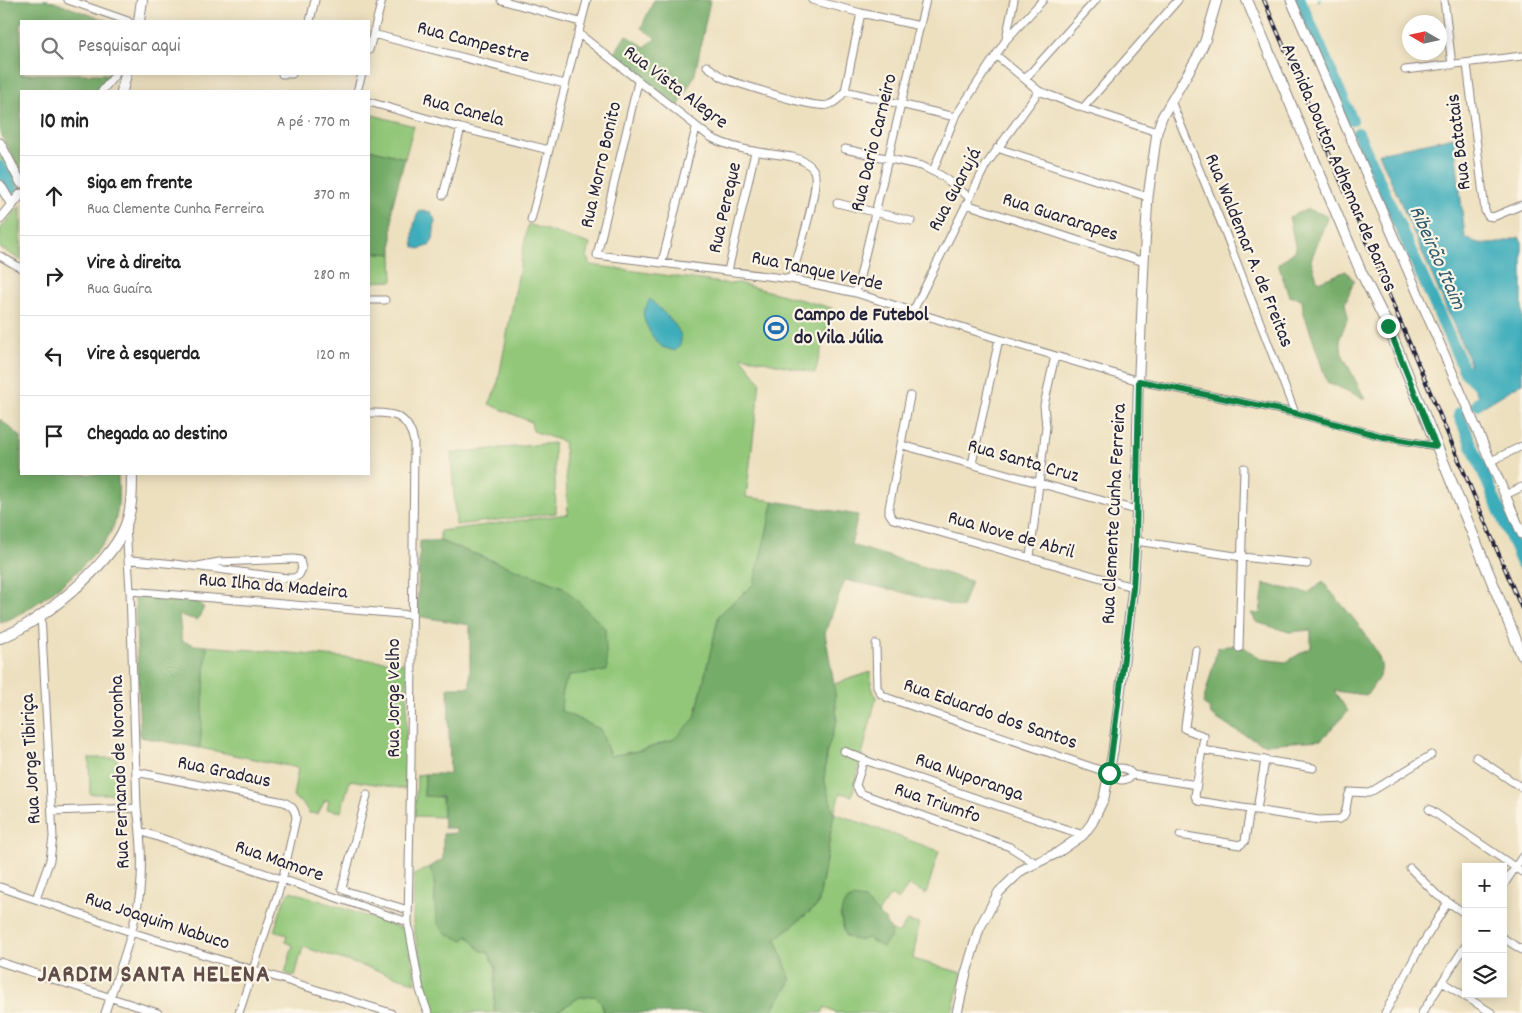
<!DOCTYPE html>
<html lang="pt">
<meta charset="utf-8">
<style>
:root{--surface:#fff;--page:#f6f6f6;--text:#222;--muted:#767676;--line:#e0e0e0}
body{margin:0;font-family:Dekko,sans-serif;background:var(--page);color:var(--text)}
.controls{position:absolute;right:15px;bottom:15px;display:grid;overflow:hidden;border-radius:0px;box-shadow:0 2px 12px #0003}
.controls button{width:45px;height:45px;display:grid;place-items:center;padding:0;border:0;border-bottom:1px solid var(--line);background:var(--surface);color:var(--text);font:25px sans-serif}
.compass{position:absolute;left:1402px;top:15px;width:45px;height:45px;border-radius:50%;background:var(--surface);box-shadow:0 2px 12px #0003;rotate:279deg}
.stop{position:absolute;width:15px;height:15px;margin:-11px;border:4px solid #0b8043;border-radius:50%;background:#fff}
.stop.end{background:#0b8043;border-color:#fff;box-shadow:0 1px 5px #0008}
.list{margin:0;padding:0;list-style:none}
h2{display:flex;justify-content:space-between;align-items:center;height:65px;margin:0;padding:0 20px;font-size:21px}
h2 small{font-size:16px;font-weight:400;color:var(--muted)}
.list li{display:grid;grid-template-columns:32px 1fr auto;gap:15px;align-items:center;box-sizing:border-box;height:80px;padding:0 20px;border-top:1px solid var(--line)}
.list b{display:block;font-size:19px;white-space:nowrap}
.list p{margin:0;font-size:16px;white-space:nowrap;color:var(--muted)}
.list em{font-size:16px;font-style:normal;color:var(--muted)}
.icon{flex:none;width:28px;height:28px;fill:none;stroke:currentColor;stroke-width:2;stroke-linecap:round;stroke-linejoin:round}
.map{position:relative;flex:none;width:1522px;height:1013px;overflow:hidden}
.search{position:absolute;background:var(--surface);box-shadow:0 2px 12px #0003;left:20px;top:20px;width:350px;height:55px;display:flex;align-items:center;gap:12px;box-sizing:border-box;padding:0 18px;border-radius:0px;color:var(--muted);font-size:19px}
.panel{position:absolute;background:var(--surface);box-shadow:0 2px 12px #0003;left:20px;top:90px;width:350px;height:385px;border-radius:0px}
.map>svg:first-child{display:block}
.green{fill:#92c779;stroke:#5a745a}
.forest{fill:#75ac69;stroke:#4c6752}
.water{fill:#3eadbb;stroke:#30687b}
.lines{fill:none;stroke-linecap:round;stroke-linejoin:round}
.stream{stroke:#3eadbb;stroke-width:2}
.river{stroke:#3eadbb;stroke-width:12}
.minor-casing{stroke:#88817d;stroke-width:9}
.tertiary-casing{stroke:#88817d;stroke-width:11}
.secondary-casing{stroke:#88817d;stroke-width:12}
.minor{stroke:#fff;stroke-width:7}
.tertiary{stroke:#fff;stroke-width:9}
.secondary{stroke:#fff;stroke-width:10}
.rail-casing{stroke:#22223b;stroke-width:4}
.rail{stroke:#fcf5e5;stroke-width:2;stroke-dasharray:5.5;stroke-linecap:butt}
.route{stroke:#0b8043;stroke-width:6}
.labels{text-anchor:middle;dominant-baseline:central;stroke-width:4.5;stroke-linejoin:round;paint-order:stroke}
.street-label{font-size:20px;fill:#22223b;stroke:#fcf5e5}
.poi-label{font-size:20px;font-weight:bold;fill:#22223b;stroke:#fcf5e5;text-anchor:start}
.water-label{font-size:21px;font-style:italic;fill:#2d5a6e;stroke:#fcf5e5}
.district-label{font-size:25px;font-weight:bold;letter-spacing:1px;fill:#604d49;stroke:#fcf5e5}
</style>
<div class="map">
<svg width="1522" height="1013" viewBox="0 0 1522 1013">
<rect width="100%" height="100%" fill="#fcf5e5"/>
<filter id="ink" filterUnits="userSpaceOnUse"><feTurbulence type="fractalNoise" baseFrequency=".02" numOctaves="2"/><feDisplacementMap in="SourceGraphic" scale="10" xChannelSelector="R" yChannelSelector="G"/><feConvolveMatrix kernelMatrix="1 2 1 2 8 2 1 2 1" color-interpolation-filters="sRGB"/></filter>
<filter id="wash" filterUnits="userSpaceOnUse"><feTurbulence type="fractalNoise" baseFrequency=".0096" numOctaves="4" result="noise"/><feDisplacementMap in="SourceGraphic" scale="20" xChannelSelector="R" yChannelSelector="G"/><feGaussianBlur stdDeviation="1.12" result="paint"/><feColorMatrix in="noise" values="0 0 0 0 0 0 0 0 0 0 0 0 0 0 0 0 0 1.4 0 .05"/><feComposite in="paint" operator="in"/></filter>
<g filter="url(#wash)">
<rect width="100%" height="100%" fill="#ede0bf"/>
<path class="green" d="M369,114L414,126L405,158L369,149Z
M0,150L20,186V189L13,196C0,191 0,164 0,150Z
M21,205V260L0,248V229Z
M528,224L590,244L587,258L591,265L730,284L738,283L832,308L815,373L741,356L760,382L746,497L774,501L754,584L719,615L695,718L674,739L643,750L610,756L600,729L560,711L563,687L570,675L563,587L440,541V531L568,514L564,442L533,431L531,422L489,404L497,387Z
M369,252L392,254L393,281L369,282Z
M554,443L556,513L456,525L451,453Z
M207,646L408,663L405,789L350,780L341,812L327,809L329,801L325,800L318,814L309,813L304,805L293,797L298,768L200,748Z
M871,672V684L876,698L852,796L840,793L834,813L939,851L926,894L909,885L898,900L891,895L878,913L865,900L853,899L840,915L846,936L890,938L891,930L898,934L907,921L919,924L913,959L962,973L952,1013H835L825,1007L822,1013H770L791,981L776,939L818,905L834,814L824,780L827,751L837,720L834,684Z
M89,758H117L118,794H90Z
M425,774L424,795L442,797L443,817L415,816L417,775Z
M430,867L435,881V907L472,940L488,952L496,967L494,1013H432L413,924L414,875Z
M291,891L401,928L408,935L416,983L303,947L295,976L285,973L293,945L285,942L287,935L274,931L285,897Z
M595,996L602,1002L604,1013H554L580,997Z"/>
<path class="forest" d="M0,0H48L108,21H21V74H110L96,91H21V172L0,133Z
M654,0H710L695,74L677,109L641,82L614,54L626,35L645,47L656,38L641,28Z
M369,149L405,158L392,207V254L369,252Z
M1308,209L1328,216L1311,260L1318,282L1346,271L1354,281L1345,303L1348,317L1340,338L1342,354L1365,399L1327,382L1303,310L1302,299L1289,296L1278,264L1296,250L1289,217Z
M0,419L21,437V474H118C118,491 120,511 113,527C102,558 31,613 0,623Z
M774,501L858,515L851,545L971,581L962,608L901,592L845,580L825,633L834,684L837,720L827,751L824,779L834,814L818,905L776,939L791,981L770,1013H604L601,1002L595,996L580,997L554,1013H494L496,967L488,952L481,951L468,936L463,940C420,930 443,897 430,867L443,859V834L456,833V828H444L442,797L424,796L425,774H450L448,687H470V625L417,616L420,541H440L563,587L605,628L607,671L570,675L563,687L561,711L600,729L610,756L643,750L674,739L695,718L719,615L754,584Z
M1323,582C1336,599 1387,652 1381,672C1379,679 1371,688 1367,695L1334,691L1348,711L1321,740L1264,744L1231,728L1211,715L1210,710L1203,703L1218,647L1241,645L1261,659L1286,662L1311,647V630L1289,632L1256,622L1251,613L1260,614L1264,584L1308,593Z
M135,595L199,602L204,608L197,620L179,615L182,641L195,645L207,646L200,748L140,737Z
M853,898L865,900L886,921V924L891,930L890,938L883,947L867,938C859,942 854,940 846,936C841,923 836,904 853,898Z"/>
<path class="water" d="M1454,137L1465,237C1484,249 1500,243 1519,237L1522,242V383L1484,406L1467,376L1470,363L1379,153Z
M420,211L431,212L435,220L433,240L429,246L419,249L414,247C412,237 413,218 420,211Z
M650,299C658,308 683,328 681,340C681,344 678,348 675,351L662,347L652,336L645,322L643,313Z"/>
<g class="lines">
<path class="stream" d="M1318,1L1320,0"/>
<path class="river" d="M1300,0L1352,120
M1358,133L1465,372L1478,385
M0,167L12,188
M1477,404L1492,388
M1460,413L1459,415L1522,564"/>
</g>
</g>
<g filter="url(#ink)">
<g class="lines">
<defs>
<path id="minor" d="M68,0L128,21
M501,0L580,22
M812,0L861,13L920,26
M1444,0L1452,65
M310,21L315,0
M578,33L710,137C736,151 763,152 792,157C800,159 810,163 814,171C821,187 796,260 791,279
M373,34L565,84
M1006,39L1014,0
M369,50L382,0
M997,56L1039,91L1083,108L1157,132
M1467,64L1485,211L1488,216L1493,217L1522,205
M707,66L723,78L734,82C752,87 812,109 828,105C836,103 840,97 845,91
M1405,70L1522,56
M282,74H292
M1025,79L1096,0
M638,82L597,255L791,279L856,293L999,339L1139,381L1295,413L1384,437L1436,446
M102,91L116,74
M357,91L362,74
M845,91L955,117
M845,91L861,13
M1171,101L1225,232L1295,413
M369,102L461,128L549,150
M1083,108L1178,0
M997,148L1148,197
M845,149L922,166L942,176L969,197
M933,171L955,117L1006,40L1043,0
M443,195L461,128
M837,203L911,221
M966,204L1144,262
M531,220L587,0
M0,256L21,268
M662,262L696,128
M728,271L755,152
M856,293L926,0
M369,300H385
M913,311L986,165L1039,91
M910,396L889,508V513L893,519L1133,587
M369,413C394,412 408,415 414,442L411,760L408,922L420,990L428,1013
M902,445L1136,510
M1491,461L1522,446
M972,464L999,339
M1505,495L1522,487
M1136,541L1242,557L1307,564
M1030,557L1046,427L1044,405L1055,356
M128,560C182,563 234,572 287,578H294L299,575L302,569L300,560L294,559L219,562L198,566
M130,591L412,615
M876,644L877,687L881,694L888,698L1109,773C1118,781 1123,783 1133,775
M1239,648L1244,468
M1196,650L1185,726V729L1204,736L1195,796L1198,801L1319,820L1340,819C1349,814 1345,801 1350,792L1369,793L1431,755
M1203,750L1313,768
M844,751L870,762L1083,835
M1476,757L1522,788
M864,759L856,785L860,793L1010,847L1034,862
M136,772L284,802C292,806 295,809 296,818L282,881L239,1013
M1109,773C1119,766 1125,766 1133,775L1197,785
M367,795L342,888L346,891L408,910
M1429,809L1522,872
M1257,810L1265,760
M52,811L137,808
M140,831L408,922
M1180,835L1240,845L1245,841L1250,809
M1410,868L1437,895L1466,914
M1503,886L1522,857
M0,887L131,932L391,1013
M36,899L50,860L53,837L41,615
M1503,938L1522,950
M0,962L158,1013
M1442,982L1492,1013
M105,1013C118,974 134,933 140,892C143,864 141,835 137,808L130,591L126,526
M1385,1013L1418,951L1448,902
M1422,1013L1466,945"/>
<path id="tertiary" d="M1291,0L1522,534
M0,143L21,183
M0,185L12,205
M0,219L21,194
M957,1013L966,973L979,929L999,892L1022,870L1057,853L1083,835L1092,823L1104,798L1113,751L1133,587L1136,541L1138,394L1144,262L1148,197L1157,132L1162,117L1199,54L1205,41L1217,0"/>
<path id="secondary" d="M1247,0L1361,272L1388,326L1522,655
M139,21L142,0
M122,91L126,74
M0,638C38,625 110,565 125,527C132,511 132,491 132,474"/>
</defs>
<use href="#minor" class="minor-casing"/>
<use href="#tertiary" class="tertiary-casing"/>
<use href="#secondary" class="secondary-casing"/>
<use href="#minor" class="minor"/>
<use href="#tertiary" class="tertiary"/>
<use href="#secondary" class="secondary"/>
<defs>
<path id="rail" d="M1264,0L1522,609"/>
</defs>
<use href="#rail" class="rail-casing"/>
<use href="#rail" class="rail"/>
</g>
</g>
<g class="lines" filter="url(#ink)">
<path class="route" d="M1109,773L1133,588L1136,541L1139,381L1295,413L1384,437L1436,446L1388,326"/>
</g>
<defs>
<symbol id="stadium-ring" viewBox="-11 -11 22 22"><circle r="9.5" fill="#fcf5e5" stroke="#1f6fb2" stroke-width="1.5"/><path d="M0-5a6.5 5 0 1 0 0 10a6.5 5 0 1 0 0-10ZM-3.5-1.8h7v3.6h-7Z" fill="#1f6fb2"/></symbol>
</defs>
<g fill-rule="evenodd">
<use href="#stadium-ring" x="762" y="314" width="28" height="28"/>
</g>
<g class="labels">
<g class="street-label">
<text transform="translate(473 43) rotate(15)">Rua Campestre</text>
<text transform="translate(675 88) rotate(37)">Rua Vista Alegre</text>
<text transform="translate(463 111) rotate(15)">Rua Canela</text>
<text transform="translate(1460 142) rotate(-97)">Rua Batatais</text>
<text transform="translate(875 143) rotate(-76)">Rua Dario Carneiro</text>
<text transform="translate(602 165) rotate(-77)">Rua Morro Bonito</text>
<text transform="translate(1338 168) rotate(67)">Avenida Doutor Adhemar de Barros</text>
<text transform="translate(956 190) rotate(-62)">Rua Guarujá</text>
<text transform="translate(726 208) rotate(-77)">Rua Pereque</text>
<text transform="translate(1060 218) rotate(18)">Rua Guararapes</text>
<text transform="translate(1248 251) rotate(68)">Rua Waldemar A. de Freitas</text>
<text transform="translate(817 272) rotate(12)">Rua Tanque Verde</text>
<text transform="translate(1023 462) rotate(16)">Rua Santa Cruz</text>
<text transform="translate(1115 514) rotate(-87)">Rua Clemente Cunha Ferreira</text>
<text transform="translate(1011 536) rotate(16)">Rua Nove de Abril</text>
<text transform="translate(273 587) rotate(5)">Rua Ilha da Madeira</text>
<text transform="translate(395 698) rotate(-90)">Rua Jorge Velho</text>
<text transform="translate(990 715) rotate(19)">Rua Eduardo dos Santos</text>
<text transform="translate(32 759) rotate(-93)">Rua Jorge Tibiriça</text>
<text transform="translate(121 772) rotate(-92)">Rua Fernando de Noronha</text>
<text transform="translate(224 773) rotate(12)">Rua Gradaus</text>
<text transform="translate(969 778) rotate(19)">Rua Nuporanga</text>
<text transform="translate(937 804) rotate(19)">Rua Triumfo</text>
<text transform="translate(279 862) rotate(19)">Rua Mamore</text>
<text transform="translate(157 922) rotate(18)">Rua Joaquim Nabuco</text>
</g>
<g class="poi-label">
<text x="794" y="316">Campo de Futebol<tspan x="794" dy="23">do Vila Júlia</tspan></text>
</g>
<g class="water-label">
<text transform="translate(1436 258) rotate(66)">Ribeirão Itaim</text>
</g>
<g class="district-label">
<text x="154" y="976">JARDIM SANTA HELENA</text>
</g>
</g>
</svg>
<div class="controls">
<button>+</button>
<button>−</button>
<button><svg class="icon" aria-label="layers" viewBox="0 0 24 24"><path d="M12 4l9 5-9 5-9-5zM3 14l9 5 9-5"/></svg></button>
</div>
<svg class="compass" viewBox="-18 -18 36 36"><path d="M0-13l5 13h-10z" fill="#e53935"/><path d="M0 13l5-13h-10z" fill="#767676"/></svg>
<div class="stop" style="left:1109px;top:773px"></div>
<div class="stop end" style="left:1388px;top:326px"></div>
<div class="search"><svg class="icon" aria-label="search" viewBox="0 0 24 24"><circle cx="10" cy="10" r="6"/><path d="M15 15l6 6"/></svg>Pesquisar aqui</div>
<section class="panel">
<h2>10 min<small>A pé · 770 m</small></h2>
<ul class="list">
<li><svg class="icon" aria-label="ahead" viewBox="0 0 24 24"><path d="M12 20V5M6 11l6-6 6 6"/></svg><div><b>Siga em frente</b><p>Rua Clemente Cunha Ferreira</p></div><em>370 m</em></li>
<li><svg class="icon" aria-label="right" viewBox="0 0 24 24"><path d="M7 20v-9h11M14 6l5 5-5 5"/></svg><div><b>Vire à direita</b><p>Rua Guaíra</p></div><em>280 m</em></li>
<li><svg class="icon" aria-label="left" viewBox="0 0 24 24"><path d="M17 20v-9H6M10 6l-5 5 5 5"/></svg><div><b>Vire à esquerda</b></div><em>120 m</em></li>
<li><svg class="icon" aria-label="arrive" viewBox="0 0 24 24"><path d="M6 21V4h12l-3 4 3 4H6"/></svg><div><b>Chegada ao destino</b></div></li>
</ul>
</section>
</div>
